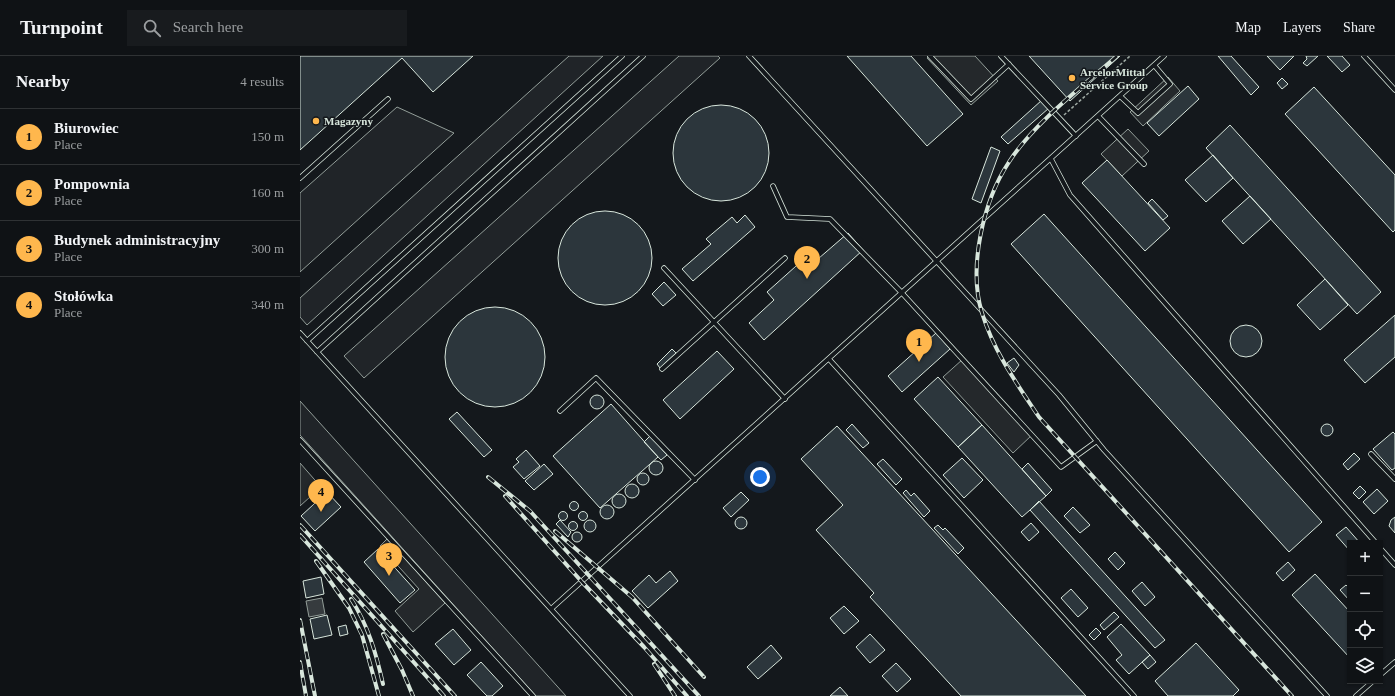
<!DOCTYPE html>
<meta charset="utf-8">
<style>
:root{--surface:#0f1215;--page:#181b1e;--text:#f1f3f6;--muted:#9b9ea0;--line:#2f3234;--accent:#ffb74d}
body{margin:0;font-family:"Times New Roman",serif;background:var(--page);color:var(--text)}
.controls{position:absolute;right:12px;bottom:12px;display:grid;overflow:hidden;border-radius:0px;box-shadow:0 1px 3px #0004}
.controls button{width:36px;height:36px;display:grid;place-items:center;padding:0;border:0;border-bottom:1px solid var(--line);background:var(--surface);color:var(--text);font:20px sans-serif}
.you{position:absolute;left:460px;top:421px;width:14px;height:14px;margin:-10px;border:3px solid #fff;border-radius:50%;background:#1a73e8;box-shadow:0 0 0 6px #1a73e833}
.badge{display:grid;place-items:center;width:26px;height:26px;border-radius:50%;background:var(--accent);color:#111;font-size:13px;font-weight:700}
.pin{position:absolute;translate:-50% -33px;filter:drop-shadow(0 1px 2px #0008)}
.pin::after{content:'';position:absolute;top:21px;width:14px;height:12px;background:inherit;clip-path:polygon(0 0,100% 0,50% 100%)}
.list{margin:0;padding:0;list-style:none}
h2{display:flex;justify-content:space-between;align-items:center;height:52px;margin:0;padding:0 16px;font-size:17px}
h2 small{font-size:13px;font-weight:400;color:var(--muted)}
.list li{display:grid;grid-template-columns:26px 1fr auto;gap:12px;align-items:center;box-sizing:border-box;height:56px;padding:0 16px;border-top:1px solid var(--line)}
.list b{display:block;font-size:15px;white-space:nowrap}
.list p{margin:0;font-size:13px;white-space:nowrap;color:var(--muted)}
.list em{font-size:13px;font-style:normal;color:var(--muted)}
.icon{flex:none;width:22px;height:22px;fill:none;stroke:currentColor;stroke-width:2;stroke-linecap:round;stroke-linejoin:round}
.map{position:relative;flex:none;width:1095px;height:640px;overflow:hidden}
header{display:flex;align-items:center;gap:24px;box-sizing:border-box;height:56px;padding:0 20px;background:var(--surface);border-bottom:1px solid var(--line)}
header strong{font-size:19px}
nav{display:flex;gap:22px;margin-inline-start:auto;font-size:14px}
.search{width:280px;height:36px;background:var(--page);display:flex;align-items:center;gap:10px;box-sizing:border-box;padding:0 14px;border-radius:0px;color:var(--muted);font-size:15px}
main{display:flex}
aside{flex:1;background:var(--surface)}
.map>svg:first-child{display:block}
.green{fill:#202428;stroke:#939e99}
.parking{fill:#24282b;stroke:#939e99}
.water{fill:#363b3e;stroke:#939e99}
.building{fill:#2c363c;stroke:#d8e6dc}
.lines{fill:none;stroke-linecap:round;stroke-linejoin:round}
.service-casing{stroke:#d8e6dc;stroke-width:5.5}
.path{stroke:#9da8a2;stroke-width:1.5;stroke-dasharray:3 2;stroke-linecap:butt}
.service{stroke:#14181c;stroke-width:4}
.rail-casing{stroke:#d8e6dc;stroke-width:4}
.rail{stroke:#14181c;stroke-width:2.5;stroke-dasharray:8;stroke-linecap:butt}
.poi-dot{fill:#ffb74d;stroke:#14181c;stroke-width:1.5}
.labels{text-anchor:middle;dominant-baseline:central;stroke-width:3;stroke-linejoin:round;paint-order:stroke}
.poi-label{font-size:11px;font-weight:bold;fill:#d8e6dc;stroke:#14181c;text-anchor:start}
</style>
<header>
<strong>Turnpoint</strong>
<div class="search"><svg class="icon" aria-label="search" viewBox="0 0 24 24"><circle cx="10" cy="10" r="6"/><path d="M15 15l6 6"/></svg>Search here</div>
<nav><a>Map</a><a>Layers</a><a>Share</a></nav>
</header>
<main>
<aside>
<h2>Nearby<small>4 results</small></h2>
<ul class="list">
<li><span class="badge">1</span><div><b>Biurowiec</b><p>Place</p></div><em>150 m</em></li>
<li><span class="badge">2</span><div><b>Pompownia</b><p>Place</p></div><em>160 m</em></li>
<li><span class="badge">3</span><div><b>Budynek administracyjny</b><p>Place</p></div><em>300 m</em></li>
<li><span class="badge">4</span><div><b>Stołówka</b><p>Place</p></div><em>340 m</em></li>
</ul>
</aside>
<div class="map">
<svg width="1095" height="640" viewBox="0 0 1095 640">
<rect width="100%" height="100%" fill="#14181c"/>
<path class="green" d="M269,0H303L7,269L0,261V242Z
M379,0H418L420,2L64,322L44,300Z
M97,51L154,77L0,216V137Z
M0,345L266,640H236L0,379Z"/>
<path class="parking" d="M630,0H675L698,25L671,49L627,2Z
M868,21L880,35L843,70L830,56Z
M828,73L849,95L822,120L801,98Z
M663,303L732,379L713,397L643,321Z
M0,407L21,431L0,450Z
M87,483L145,547L113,576L95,555L119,533L80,490Z"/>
<path class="water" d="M22,542L25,558L9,561L6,545Z"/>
<path class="building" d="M0,0H173L133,36L102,2L0,94Z
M547,0H611L663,58L627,90Z
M729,0H820L770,45Z
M918,0H931L959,31L951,39Z
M967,0H994L980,14Z
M1006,0H1018L1007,10L1003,7L1007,3Z
M1027,0H1042L1050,9L1042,16Z
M982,22L988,28L982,33L977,27Z
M888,30L899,43L859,80L847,67Z
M1014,31L1095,119V174L1093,176L985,58Z
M742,44L749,52L708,88L701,81Z
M373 97a48 48 0 1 1 96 0a48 48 0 1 1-96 0Z
M930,69L1081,236L1057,258L906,92Z
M691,91L700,95L681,147L672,143Z
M913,99L933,122L906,146L885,124Z
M807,104L870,172L845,195L782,127Z
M950,140L971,163L943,188L922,165Z
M852,143L868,160L863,164L848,147Z
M258 202a47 47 0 1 1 94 0a47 47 0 1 1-94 0Z
M744,158L1022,466L989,496L711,188Z
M445,159L455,171L393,225L382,213L411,188L406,183L432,161L437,167Z
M548,177L563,194L464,284L449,267L474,244L467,236L505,202L511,209Z
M1025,223L1048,249L1020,274L997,249Z
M364,226L376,239L363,250L352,238Z
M145 301a50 50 0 1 1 100 0a50 50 0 1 1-100 0Z
M1095,259V301L1065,327L1044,304Z
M930 285a16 16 0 1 1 32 0a16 16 0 1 1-32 0Z
M636,277L650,293L602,336L588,320Z
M372,293L376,297L360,312L357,308Z
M417,295L434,313L380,363L363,344Z
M714,302L719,309L714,316L707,307Z
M638,321L682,369L658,391L614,343Z
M290 346a7 7 0 1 1 14 0a7 7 0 1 1-14 0Z
M311,348L358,401L300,452L253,400Z
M157,356L192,394L184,401L149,363Z
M1021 374a6 6 0 1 1 12 0a6 6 0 1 1-12 0Z
M552,368L569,387L563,392L546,374Z
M682,369L746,440L722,461L658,391Z
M537,370L786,640H661L570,541L574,537L516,474L543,449L501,403Z
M1093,376L1095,378V412L1092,414L1073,393Z
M350,380L367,399L361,404L344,386Z
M226,394L240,410L224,423L213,411L219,406L216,403Z
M1054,397L1060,403L1048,414L1043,408Z
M662,402L683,424L664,442L643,419Z
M583,403L602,423L596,429L577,408Z
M349 412a7 7 0 1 1 14 0a7 7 0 1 1-14 0Z
M728,407L752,434L746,440L722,413Z
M244,408L253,418L234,434L225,425Z
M337 423a6 6 0 1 1 12 0a6 6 0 1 1-12 0Z
M325 435a7 7 0 1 1 14 0a7 7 0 1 1-14 0Z
M1060,430L1066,436L1059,443L1053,437Z
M1077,433L1088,445L1074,458L1063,446Z
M606,434L611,440L614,437L630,455L624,461L603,437Z
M27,436L41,451L15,475L1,460Z
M441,436L449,444L431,461L423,452Z
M312 445a7 7 0 1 1 14 0a7 7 0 1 1-14 0Z
M739,445L865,584L855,592L730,454Z
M269.5 450a4.5 4.5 0 1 1 9 0a4.5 4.5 0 1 1-9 0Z
M300 456a7 7 0 1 1 14 0a7 7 0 1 1-14 0Z
M773,451L790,469L780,477L764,460Z
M258.5 460a4.5 4.5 0 1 1 9 0a4.5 4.5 0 1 1-9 0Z
M278.5 460a4.5 4.5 0 1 1 9 0a4.5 4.5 0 1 1-9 0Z
M435 467a6 6 0 1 1 12 0a6 6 0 1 1-12 0Z
M1095,461V477L1089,470L1091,464Z
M284 470a6 6 0 1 1 12 0a6 6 0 1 1-12 0Z
M260,464L271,476L268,481L256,468Z
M268.5 470a4.5 4.5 0 1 1 9 0a4.5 4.5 0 1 1-9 0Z
M731,467L739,476L729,485L721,476Z
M638,469L643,474L645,472L664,492L658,498L634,472Z
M1046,471L1060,487H1050V495L1036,479Z
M272 481a5 5 0 1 1 10 0a5 5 0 1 1-10 0Z
M78,493L115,534L100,547L64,506Z
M815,496L825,507L818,514L808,503Z
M988,506L995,514L983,525L976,517Z
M370,515L378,525L348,552L332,535L349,519L356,527Z
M1015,518L1050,556V602L992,539Z
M21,521L24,538L6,542L3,525Z
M842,526L855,541L845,550L832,535Z
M1046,529L1050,533V545L1040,534Z
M771,533L788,552L778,561L761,542Z
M544,550L559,565L544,578L530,562Z
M814,556L819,561L804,574L800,569Z
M27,559L32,579L14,583L10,563Z
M821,568L850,599L829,618L816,604L822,599L807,581Z
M46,569L48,578L40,580L38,571Z
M796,572L801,577L794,584L789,579Z
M153,573L171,594L154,609L135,588Z
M570,578L585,594L570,607L556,591Z
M896,587L939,634L933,640H868L855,625Z
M471,589L482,602L458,623L447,611Z
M850,599L856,606L848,613L842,606Z
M181,606L203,630L192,640H187L167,619Z
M596,607L611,623L597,636L582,620Z
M540,631L548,640H530Z"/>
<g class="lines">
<defs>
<path id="service" d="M449,0L759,339L804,394L1027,640
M630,0L671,43L709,8
M701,0L776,80
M1064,0L1095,34
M820,40L838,57L870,28L854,9
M798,60L844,108
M751,103L770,139L1076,487
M0,122L88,43
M473,130L487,161L530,163L602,237L761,411L797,385
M364,212L485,343
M0,277L330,640
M7,285L322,0
M17,296L343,0
M529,303L834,640
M362,313L485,202
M260,355L296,322L395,424
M0,384L233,640
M1071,398L1095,423
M1080,492L1095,509
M251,553L864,0
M1080,619L1095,606
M1056,640L1073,625"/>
</defs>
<use href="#service" class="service-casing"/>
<path class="path" d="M764,59L830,0"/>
<use href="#service" class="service"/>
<defs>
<path id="rail" d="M817,0C782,31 734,67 709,106C683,145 668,212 682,257C694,296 717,328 739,361L992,640
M188,421L230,455L399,640
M205,440L282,526L344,591L387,640
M0,469L155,640
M255,475L332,541L404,621
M0,479L144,640
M16,505L49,552L62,579L79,640
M51,543C68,569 76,597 83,628
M0,564L15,640
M83,578L102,614L113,640
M0,606L6,640
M354,608L375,640"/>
</defs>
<use href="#rail" class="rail-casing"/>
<use href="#rail" class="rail"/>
</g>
<g class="poi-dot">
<circle cx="772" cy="22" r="4"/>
<circle cx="16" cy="65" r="4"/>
</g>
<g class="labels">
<g class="poi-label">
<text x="780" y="16">ArcelorMittal<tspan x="780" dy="13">Service Group</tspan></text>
<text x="24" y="65">Magazyny</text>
</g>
</g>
</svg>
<div class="controls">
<button>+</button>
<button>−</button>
<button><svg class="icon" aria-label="locate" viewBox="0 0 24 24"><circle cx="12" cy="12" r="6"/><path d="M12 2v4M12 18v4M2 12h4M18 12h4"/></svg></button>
<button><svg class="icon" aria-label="layers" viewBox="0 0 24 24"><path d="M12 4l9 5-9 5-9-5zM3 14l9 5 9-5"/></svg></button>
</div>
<div class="you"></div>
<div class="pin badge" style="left:619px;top:306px">1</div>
<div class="pin badge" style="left:507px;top:223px">2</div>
<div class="pin badge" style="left:89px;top:520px">3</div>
<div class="pin badge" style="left:21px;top:456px">4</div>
</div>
</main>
